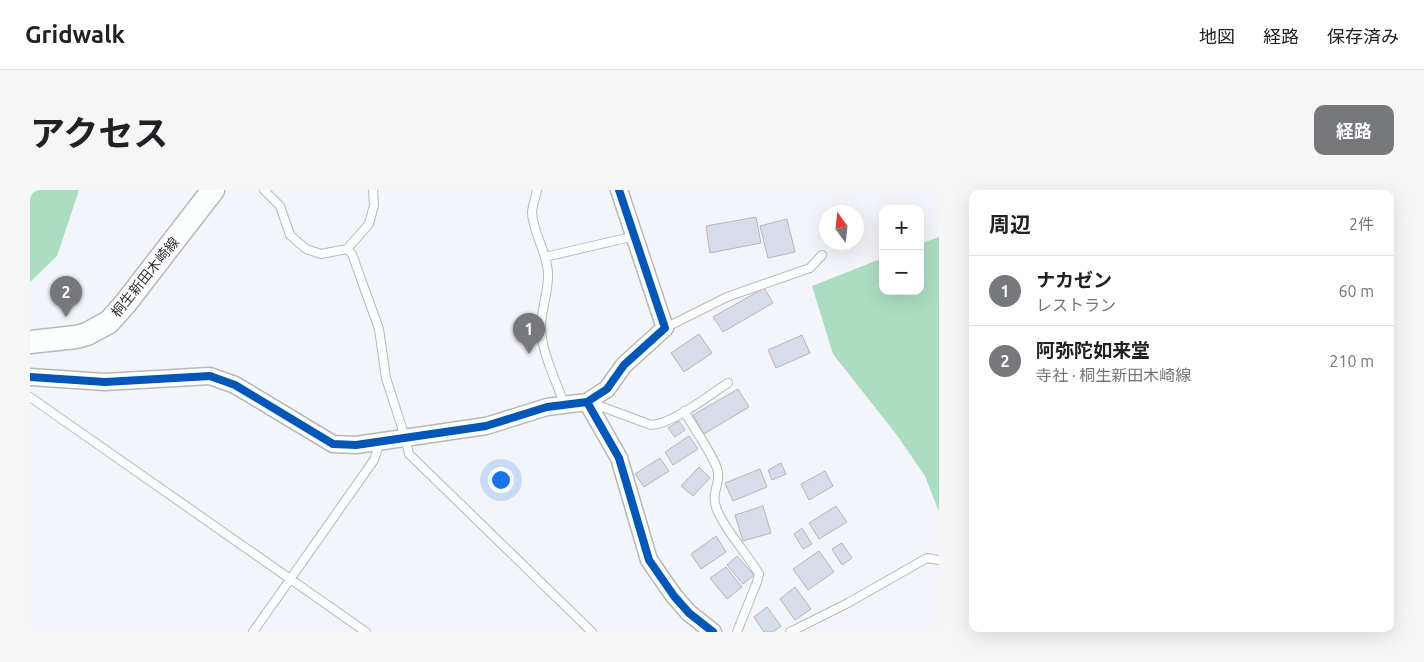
<!DOCTYPE html>
<html lang="ja">
<meta charset="utf-8">
<style>
:root{--surface:#fff;--page:#f6f6f6;--text:#202124;--muted:#757577;--line:#e0e0e0;--accent:#76787c}
body{margin:0;font-family:Ubuntu,"Noto Sans JP",sans-serif;background:var(--page);color:var(--text)}
.controls{position:absolute;right:15px;top:15px;display:grid;overflow:hidden;border-radius:10px;box-shadow:0 5px 20px #0002}
.controls button{width:45px;height:45px;display:grid;place-items:center;padding:0;border:0;border-bottom:1px solid var(--line);background:var(--surface);color:var(--text);font:25px sans-serif}
.compass{position:absolute;left:789px;top:15px;width:45px;height:45px;border-radius:50%;background:var(--surface);box-shadow:0 5px 20px #0002;rotate:345deg}
.you{position:absolute;left:470px;top:289px;width:18px;height:18px;margin:-12px;border:4px solid #fff;border-radius:50%;background:#1a73e8;box-shadow:0 0 0 8px #1a73e833}
.badge{display:grid;place-items:center;width:32px;height:32px;border-radius:50%;background:var(--accent);color:#fff;font-size:16px;font-weight:700}
.pin{position:absolute;translate:-50% -41px;filter:drop-shadow(0 1px 2px #0008)}
.pin::after{content:'';position:absolute;top:26px;width:18px;height:15px;background:inherit;clip-path:polygon(0 0,100% 0,50% 100%)}
.list{margin:0;padding:0;list-style:none}
h2{display:flex;justify-content:space-between;align-items:center;height:65px;margin:0;padding:0 20px;font-size:21px}
h2 small{font-size:16px;font-weight:400;color:var(--muted)}
.list li{display:grid;grid-template-columns:32px 1fr auto;gap:15px;align-items:center;box-sizing:border-box;height:70px;padding:0 20px;border-top:1px solid var(--line)}
.list b{display:block;font-size:19px;white-space:nowrap}
.list p{margin:0;font-size:16px;white-space:nowrap;color:var(--muted)}
.list em{font-size:16px;font-style:normal;color:var(--muted)}
.map{position:relative;flex:none;width:909px;height:442px;overflow:hidden;border-radius:10px}
header{display:flex;align-items:center;gap:30px;box-sizing:border-box;height:70px;padding:0 25px;background:var(--surface);border-bottom:1px solid var(--line)}
header strong{font-size:24px}
nav{display:flex;gap:28px;margin-inline-start:auto;font-size:18px}
.intro{display:flex;align-items:center;justify-content:space-between;box-sizing:border-box;height:120px;padding:0 30px}
h1{margin:0;font-size:35px}
.button{padding:12px 22px;border-radius:10px;background:var(--accent);color:#fff;font-size:18px;font-weight:700}
main{display:flex;gap:30px;padding:0 30px}
aside{flex:1;background:var(--surface);border-radius:10px;box-shadow:0 5px 20px #0002}
.map>svg:first-child{display:block}
.forest{fill:#abddc2}
.building{fill:#d7dcea;stroke:#b5b6bb}
.lines{fill:none;stroke-linecap:round;stroke-linejoin:round}
.lane-casing{stroke:#b7b8bc;stroke-width:10}
.street-casing{stroke:#b7b8bc;stroke-width:19}
.secondary-casing{stroke:#b7b8bc;stroke-width:25}
.lane{stroke:#fdfefe;stroke-width:8}
.street{stroke:#fdfefe;stroke-width:16}
.secondary{stroke:#fdfefe;stroke-width:22}
.cycleway-casing{stroke:#fff;stroke-width:11}
.cycleway{stroke:#0057b8;stroke-width:8}
.labels{text-anchor:middle;dominant-baseline:central;stroke-width:4;stroke-linejoin:round;paint-order:stroke}
.street-label{font-size:14px;fill:#323438;stroke:#fff}
</style>
<header>
<strong>Gridwalk</strong>
<nav><a>地図</a><a>経路</a><a>保存済み</a></nav>
</header>
<div class="intro"><h1>アクセス</h1><a class="button">経路</a></div>
<main>
<div class="map">
<svg width="909" height="442" viewBox="0 0 909 442">
<rect width="100%" height="100%" fill="#f4f5fb"/>
<path class="forest" d="M0,0H49L27,66L0,92Z
M909,47V322L895,286L866,244L803,164L782,96L853,68V101H890V54Z"/>
<path class="building" d="M726,27L731,53L680,63L676,36Z
M757,29L765,62L738,68L730,36Z
M734,98L743,113L693,142L683,127Z
M669,144L682,163L654,182L641,163Z
M772,145L780,163L746,178L738,160Z
M708,199L719,217L674,244L663,225Z
M649,231L655,240L645,247L638,238Z
M659,246L668,259L643,275L635,262Z
M630,268L639,281L614,297L605,284Z
M751,273L756,284L742,290L738,280Z
M669,277L680,288L663,306L651,296Z
M730,279L737,297L703,311L695,293Z
M795,281L803,296L779,310L771,294Z
M733,316L741,343L713,351L705,325Z
M806,316L817,332L789,349L779,333Z
M772,338L782,354L773,359L764,344Z
M686,346L696,362L671,379L661,364Z
M812,353L822,368L812,375L802,359Z
M789,361L804,382L778,400L763,379Z
M707,366L724,385L713,394L697,375Z
M696,377L712,397L697,409L680,388Z
M765,397L781,419L765,430L750,409Z
M737,417L751,436L743,442H734L724,427Z"/>
<g class="lines">
<defs>
<path id="lane" d="M234,0L250,16L260,45L276,59L291,64L317,59L322,64L349,139L356,188L375,247L379,264L562,442
M507,0C506,7 502,16 502,23C503,43 517,62 518,83C519,102 510,122 511,140C513,166 526,190 534,214
M317,59L339,34L344,15L343,0
M515,67L605,46
M635,138L697,107L780,78L792,65
M0,207L336,442
M559,212L621,235C643,234 679,205 698,193
M654,221C662,235 686,269 688,282C690,296 680,303 687,320C697,343 716,362 729,384L727,392L707,442
M223,442L344,270L350,252
M760,442L818,413L897,368L909,370"/>
<path id="street" d="M0,187L75,192L180,186L205,195L303,254L326,255L456,236L517,217L557,212L577,199L594,175L635,138L589,0
M557,212L589,268L619,370L644,406L659,423L683,442"/>
<path id="secondary" d="M0,152L46,147L57,144L79,132L95,114L183,0"/>
</defs>
<use href="#lane" class="lane-casing"/>
<use href="#street" class="street-casing"/>
<use href="#secondary" class="secondary-casing"/>
<use href="#lane" class="lane"/>
<use href="#street" class="street"/>
<use href="#secondary" class="secondary"/>
<defs>
<path id="cycleway" d="M0,187L75,192L180,186L205,195L303,254L326,255L456,236L517,217L557,212L577,199L594,175L635,138L589,0
M557,212L589,268L619,370L644,406L659,423L683,442"/>
</defs>
<use href="#cycleway" class="cycleway-casing"/>
<use href="#cycleway" class="cycleway"/>
</g>
<g class="labels">
<g class="street-label">
<text transform="translate(115 87) rotate(-51)">桐生新田木崎線</text>
</g>
</g>
</svg>
<div class="controls">
<button>+</button>
<button>−</button>
</div>
<svg class="compass" viewBox="-18 -18 36 36"><path d="M0-13l5 13h-10z" fill="#e53935"/><path d="M0 13l5-13h-10z" fill="#757577"/></svg>
<div class="you"></div>
<div class="pin badge" style="left:499px;top:164px">1</div>
<div class="pin badge" style="left:36px;top:127px">2</div>
</div>
<aside>
<h2>周辺<small>2件</small></h2>
<ul class="list">
<li><span class="badge">1</span><div><b>ナカゼン</b><p>レストラン</p></div><em>60 m</em></li>
<li><span class="badge">2</span><div><b>阿弥陀如来堂</b><p>寺社 · 桐生新田木崎線</p></div><em>210 m</em></li>
</ul>
</aside>
</main>
